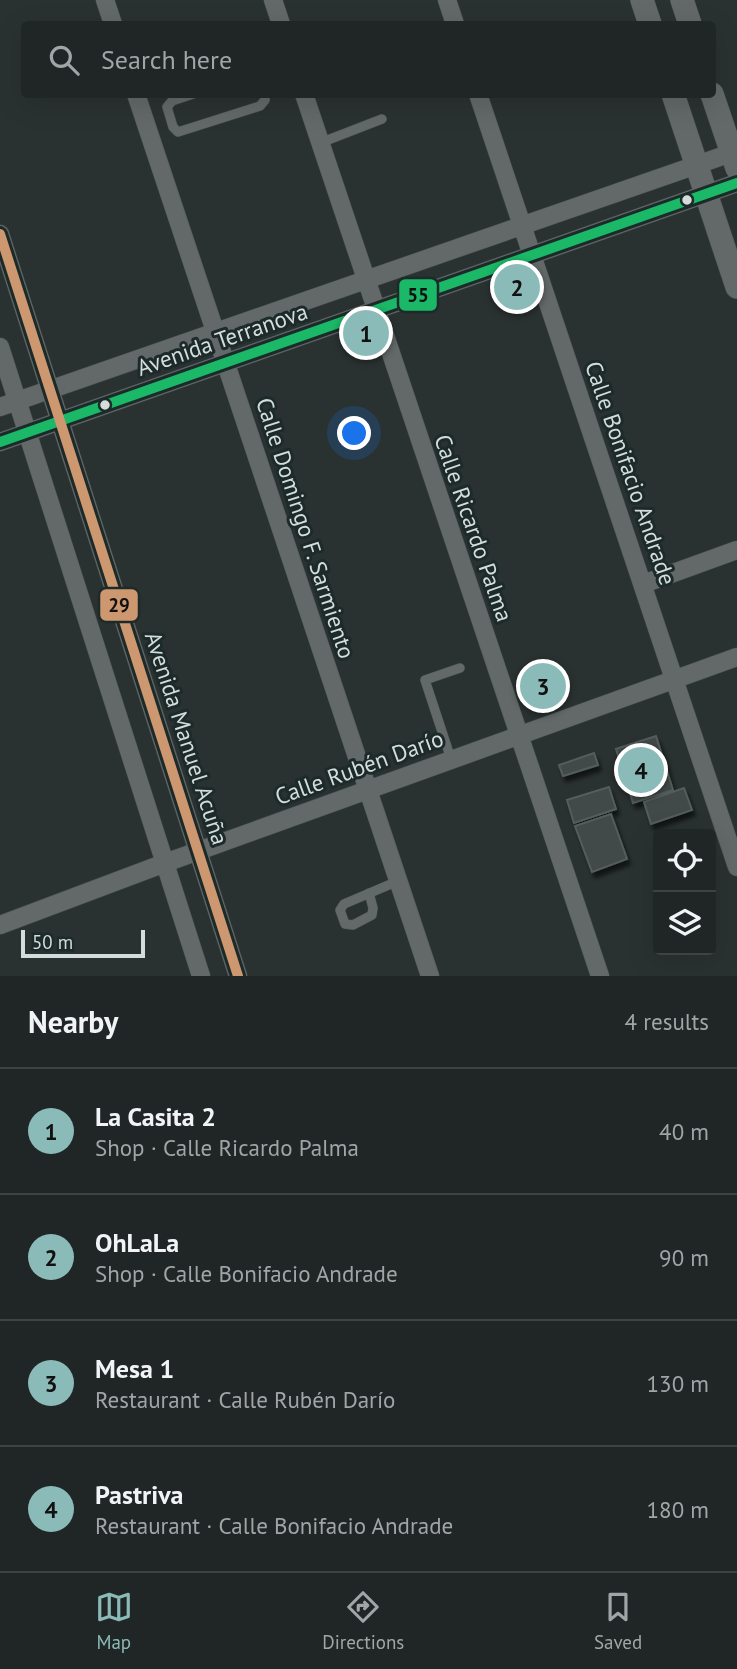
<!DOCTYPE html>
<meta charset="utf-8">
<style>
:root{--surface:#202625;--page:#282e2d;--text:#f1f3f6;--muted:#a2a5a7;--line:#3d4342;--accent:#8bbbb9}
body{margin:0;font-family:"PT Sans",sans-serif;background:var(--page);color:var(--text)}
.controls{position:absolute;right:21px;bottom:21px;display:grid;overflow:hidden;border-radius:7px;box-shadow:0 7px 28px #0002}
.controls button{width:63px;height:63px;display:grid;place-items:center;padding:0;border:0;border-bottom:2px solid var(--line);background:var(--surface);color:var(--text);font:35px sans-serif}
.scale{position:absolute;left:21px;bottom:18px;width:124px;box-sizing:border-box;padding-left:7px;border:4px solid #d4dddc;border-top:0;font-size:19px;line-height:24px;white-space:nowrap;color:#d4dddc;-webkit-text-stroke:5px #1c2b2a;paint-order:stroke}
.you{position:absolute;left:355px;top:434px;width:24px;height:24px;margin:-18px;border:5px solid #fff;border-radius:50%;background:#1a73e8;box-shadow:0 0 0 10px #1a73e833}
.badge{display:grid;place-items:center;width:46px;height:46px;border-radius:50%;background:var(--accent);color:#111;font-size:23px;font-weight:700}
.pin{position:absolute;translate:-50% -50%;border:4px solid #fff;box-shadow:0 2px 7px #0006}
.list{margin:0;padding:0;list-style:none}
h2{display:flex;justify-content:space-between;align-items:center;height:91px;margin:0;padding:0 28px;font-size:30px}
h2 small{font-size:23px;font-weight:400;color:var(--muted)}
.list li{display:grid;grid-template-columns:46px 1fr auto;gap:21px;align-items:center;box-sizing:border-box;height:126px;padding:0 28px;border-top:2px solid var(--line)}
.list b{display:block;font-size:26px;white-space:nowrap}
.list p{margin:0;font-size:23px;white-space:nowrap;color:var(--muted)}
.list em{font-size:23px;font-style:normal;color:var(--muted)}
.icon{flex:none;width:38px;height:38px;fill:none;stroke:currentColor;stroke-width:2;stroke-linecap:round;stroke-linejoin:round}
.map{position:relative;flex:none;width:737px;height:976px;overflow:hidden}
.search{position:absolute;background:var(--surface);box-shadow:0 7px 28px #0002;left:21px;right:21px;top:21px;height:77px;display:flex;align-items:center;gap:18px;box-sizing:border-box;padding:0 24px;border-radius:7px;color:var(--muted);font-size:26px}
.sheet{height:595px;background:var(--surface)}
nav{display:flex;justify-content:space-around;align-items:center;box-sizing:border-box;height:98px;border-top:2px solid var(--line);background:var(--surface);font-size:19px;color:var(--muted)}
nav a{display:grid;justify-items:center;gap:4px}
nav .on{color:var(--accent)}
.map>svg:first-child{display:block}
.building{fill:#424848;stroke:#555c5b;stroke-width:2;filter:url(#shadow)}
.lines{fill:none;stroke-linecap:round;stroke-linejoin:round}
.service-casing{stroke:#49504f;stroke-width:10}
.minor-casing{stroke:#49504f;stroke-width:19}
.tertiary-casing{stroke:#49504f;stroke-width:24}
.service{stroke:#636868;stroke-width:9}
.minor{stroke:#636868;stroke-width:18}
.tertiary{stroke:#636868;stroke-width:23}
.bus-1-casing{stroke:#1c2b2a;stroke-width:16}
.bus-2-casing{stroke:#1c2b2a;stroke-width:16}
.bus-1{stroke:#1ab867;stroke-width:10}
.bus-2{stroke:#cd976f;stroke-width:10}
.bus-dot{fill:#d4dddc;stroke:#1c2b2a;stroke-width:2.5}
.labels{text-anchor:middle;dominant-baseline:central;stroke-width:6;stroke-linejoin:round;paint-order:stroke}
.street-label{font-size:23px;fill:#d4dddc;stroke:#1c2b2a}
.line-badge{stroke:#1c2b2a;stroke-width:2.5}
.pale-badge-label{font-size:19px;text-anchor:middle;font-weight:bold;fill:#111}
</style>
<div class="map">
<svg width="737" height="976" viewBox="0 0 737 976">
<defs>
<filter id="shadow"><feDropShadow dx="3" dy="5.5" stdDeviation="2" flood-color="#0009"/></filter>
</defs>
<rect width="100%" height="100%" fill="#2a3231"/>
<path class="building" d="M656,736L673,790L633,803L616,749Z
M594,753L598,765L563,776L559,765Z
M609,787L616,809L574,823L567,800Z
M684,788L692,810L651,824L644,802Z
M611,814L627,859L592,872L575,826Z"/>
<g class="lines">
<defs>
<path id="service" d="M193,94L172,101L167,107L173,127L178,132L260,106L265,100V94
M320,143L382,119
M451,759L425,680L460,668
M369,893L373,908L372,915L353,925L345,924L340,910L344,904L398,881"/>
<path id="minor" d="M105,0L113,24
M273,0L281,24
M447,0L455,24
M136,94L430,976
M304,94L600,976
M478,94L737,867
M0,234L238,976
M0,347L201,976
M0,407L737,151
M0,442L737,183
M643,584L737,550
M0,925L165,863L737,657"/>
<path id="tertiary" d="M642,0L650,24
M682,0L690,24
M673,94L737,287
M712,94L737,168"/>
</defs>
<use href="#service" class="service-casing"/>
<use href="#minor" class="minor-casing"/>
<use href="#tertiary" class="tertiary-casing"/>
<use href="#service" class="service"/>
<use href="#minor" class="minor"/>
<use href="#tertiary" class="tertiary"/>
<defs>
<path id="bus-1" d="M0,442L737,183"/>
<path id="bus-2" d="M0,234L238,976"/>
</defs>
<use href="#bus-1" class="bus-1-casing"/>
<use href="#bus-2" class="bus-2-casing"/>
<use href="#bus-1" class="bus-1"/>
<use href="#bus-2" class="bus-2"/>
</g>
<g class="bus-dot">
<circle cx="687" cy="200" r="6"/>
<circle cx="105" cy="405" r="6"/>
</g>
<g class="labels">
<g class="street-label">
<text transform="translate(222 339) rotate(-19)">Avenida Terranova</text>
<text transform="translate(631 473) rotate(71)">Calle Bonifacio Andrade</text>
<text transform="translate(306 528) rotate(72)">Calle Domingo F. Sarmiento</text>
<text transform="translate(474 528) rotate(71)">Calle Ricardo Palma</text>
<text transform="translate(187 738) rotate(72)">Avenida Manuel Acuña</text>
<text transform="translate(359 767) rotate(-20)">Calle Rubén Darío</text>
</g>
</g>
<g class="line-badge">
<rect x="398" y="278" width="40" height="34" rx="7" fill="#1ab867"/>
<rect x="99" y="588" width="40" height="34" rx="7" fill="#cd976f"/>
</g>
<g class="pale-badge-label">
<text x="418" y="302">55</text>
<text x="119" y="612">29</text>
</g>
</svg>
<div class="controls">
<button><svg class="icon" aria-label="locate" viewBox="0 0 24 24"><circle cx="12" cy="12" r="6"/><path d="M12 2v4M12 18v4M2 12h4M18 12h4"/></svg></button>
<button><svg class="icon" aria-label="layers" viewBox="0 0 24 24"><path d="M12 4l9 5-9 5-9-5zM3 14l9 5 9-5"/></svg></button>
</div>
<div class="scale">50 m</div>
<div class="you"></div>
<div class="pin badge" style="left:366px;top:333px">1</div>
<div class="pin badge" style="left:517px;top:287px">2</div>
<div class="pin badge" style="left:543px;top:686px">3</div>
<div class="pin badge" style="left:641px;top:770px">4</div>
<div class="search"><svg class="icon" aria-label="search" viewBox="0 0 24 24"><circle cx="10" cy="10" r="6"/><path d="M15 15l6 6"/></svg>Search here</div>
</div>
<section class="sheet">
<h2>Nearby<small>4 results</small></h2>
<ul class="list">
<li><span class="badge">1</span><div><b>La Casita 2</b><p>Shop · Calle Ricardo Palma</p></div><em>40 m</em></li>
<li><span class="badge">2</span><div><b>OhLaLa</b><p>Shop · Calle Bonifacio Andrade</p></div><em>90 m</em></li>
<li><span class="badge">3</span><div><b>Mesa 1</b><p>Restaurant · Calle Rubén Darío</p></div><em>130 m</em></li>
<li><span class="badge">4</span><div><b>Pastriva</b><p>Restaurant · Calle Bonifacio Andrade</p></div><em>180 m</em></li>
</ul>
</section>
<nav>
<a class="on"><svg class="icon" aria-label="map" viewBox="0 0 24 24"><path d="M3 6l6-2 6 2 6-2v14l-6 2-6-2-6 2zM9 4v14M15 6v14"/></svg>Map</a>
<a><svg class="icon" aria-label="directions" viewBox="0 0 24 24"><path d="M12 3l9 9-9 9-9-9zM9 14v-3h6M13 9l2 2-2 2"/></svg>Directions</a>
<a><svg class="icon" aria-label="saved" viewBox="0 0 24 24"><path d="M7 4h10v16l-5-4-5 4z"/></svg>Saved</a>
</nav>
